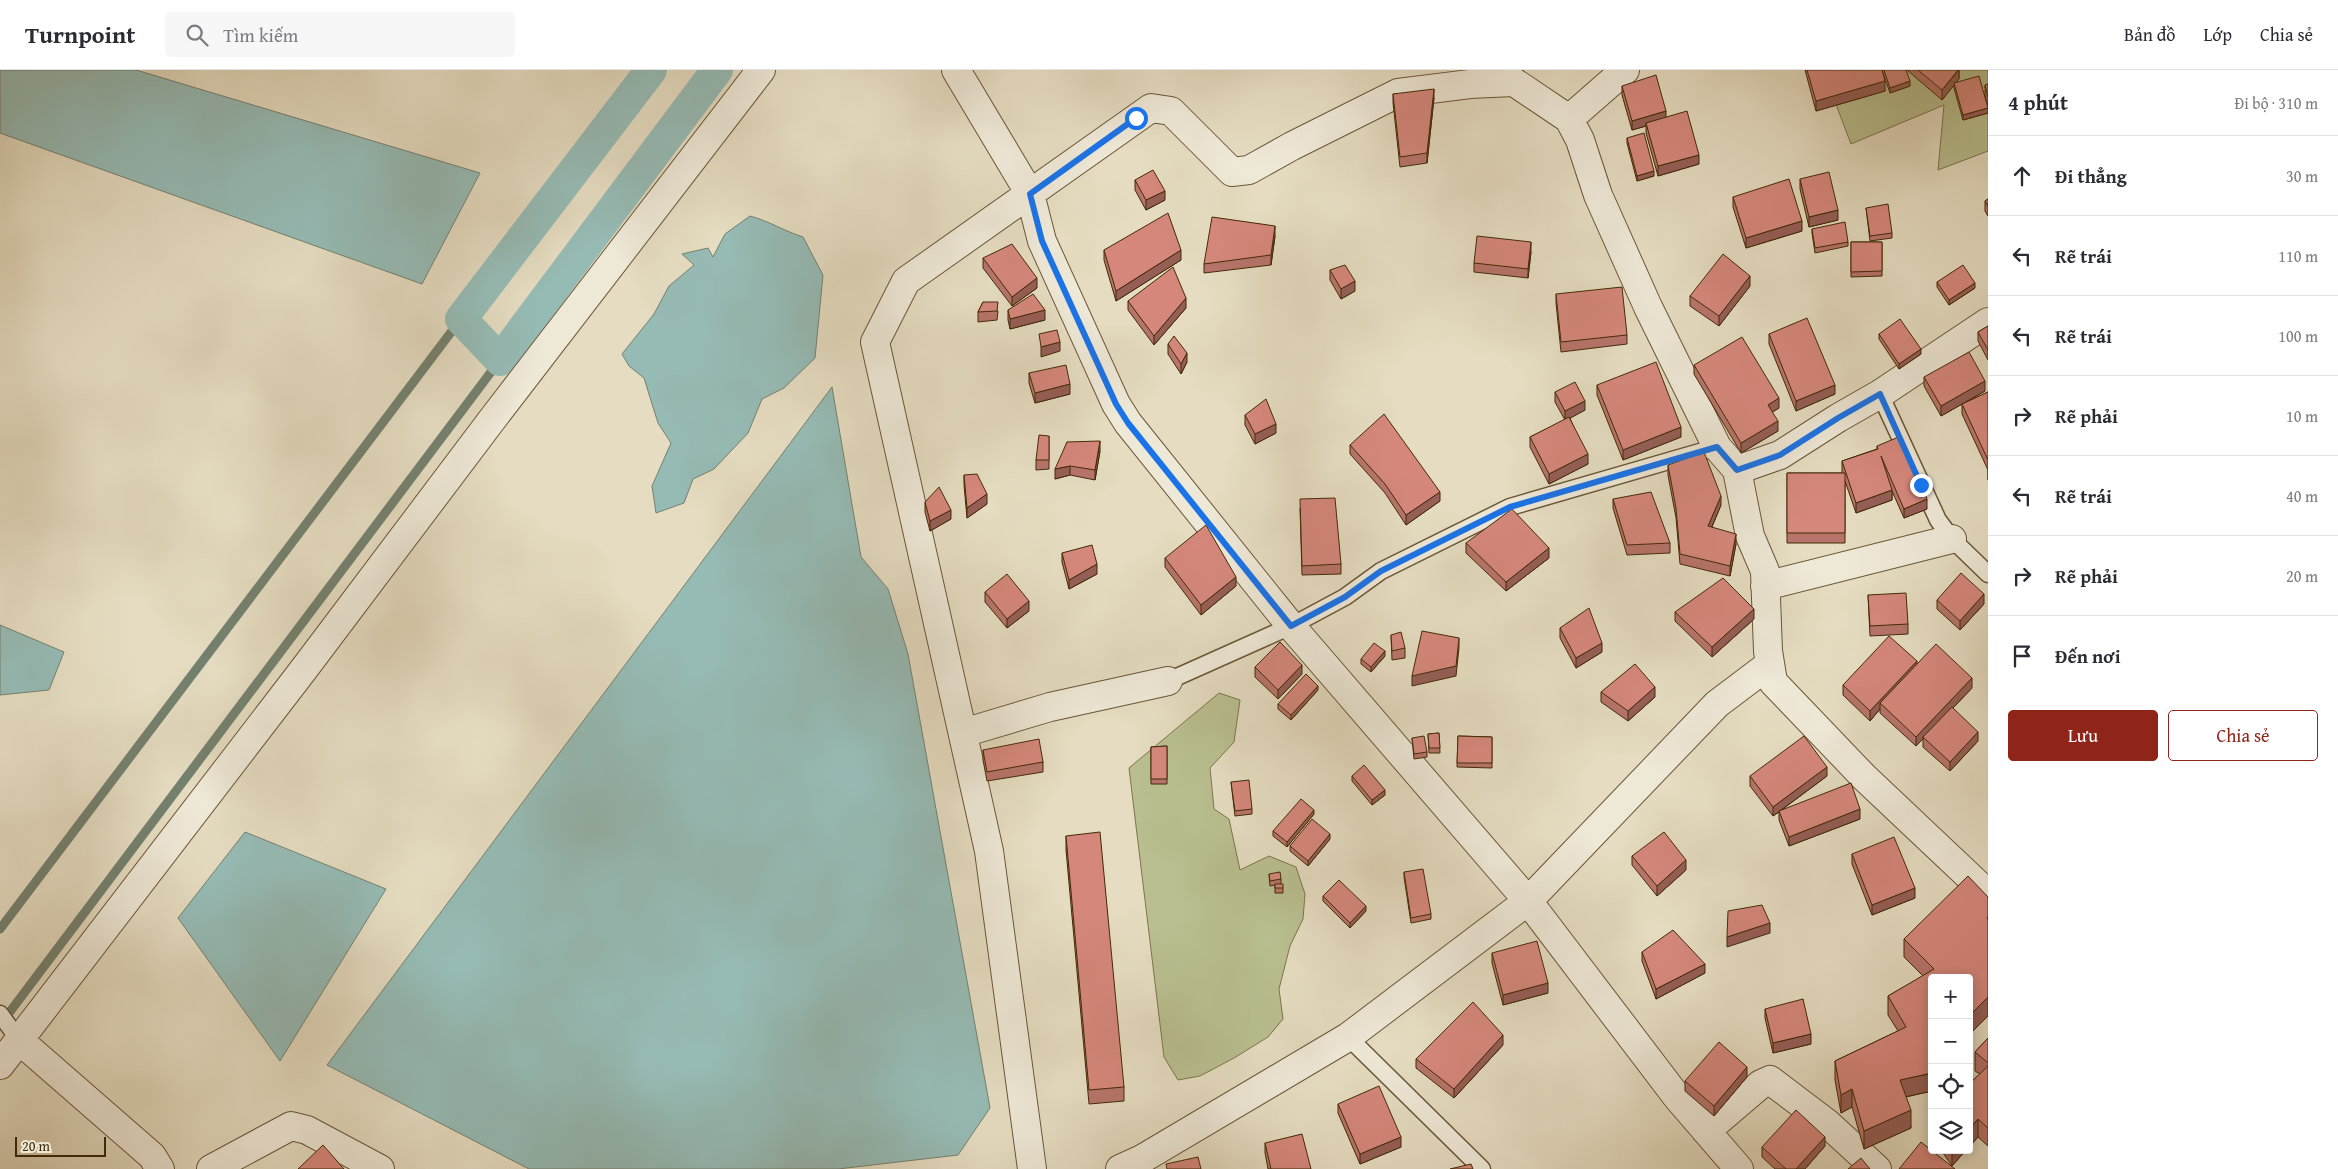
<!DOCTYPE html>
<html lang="vi">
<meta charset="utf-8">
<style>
:root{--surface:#fff;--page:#f7f7f7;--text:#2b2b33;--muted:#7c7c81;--line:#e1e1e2;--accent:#8f2418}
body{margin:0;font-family:"Gentium Book Plus",serif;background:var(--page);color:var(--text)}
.controls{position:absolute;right:15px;bottom:15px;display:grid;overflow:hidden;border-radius:5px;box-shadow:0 2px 12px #0003}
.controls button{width:45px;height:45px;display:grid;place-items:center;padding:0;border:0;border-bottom:1px solid var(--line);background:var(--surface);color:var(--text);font:25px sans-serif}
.scale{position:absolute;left:15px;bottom:12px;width:91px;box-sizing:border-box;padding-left:5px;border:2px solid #422a06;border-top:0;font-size:14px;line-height:18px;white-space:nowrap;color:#422a06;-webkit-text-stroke:4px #eee8d7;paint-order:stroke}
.stop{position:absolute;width:15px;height:15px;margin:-11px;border:4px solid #1a73e8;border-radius:50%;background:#fff}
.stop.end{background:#1a73e8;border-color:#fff;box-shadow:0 1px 5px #0008}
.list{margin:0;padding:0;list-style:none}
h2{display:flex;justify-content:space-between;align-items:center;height:65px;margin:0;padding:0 20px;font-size:21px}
h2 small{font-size:16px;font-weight:400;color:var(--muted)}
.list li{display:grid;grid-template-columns:32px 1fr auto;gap:15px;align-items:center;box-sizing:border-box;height:80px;padding:0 20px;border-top:1px solid var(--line)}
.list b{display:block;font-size:19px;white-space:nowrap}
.list em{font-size:16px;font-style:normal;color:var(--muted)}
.actions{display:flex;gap:10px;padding:15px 20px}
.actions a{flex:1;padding:11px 0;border:1px solid var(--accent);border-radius:5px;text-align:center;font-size:18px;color:var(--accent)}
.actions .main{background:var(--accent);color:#fff}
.icon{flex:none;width:28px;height:28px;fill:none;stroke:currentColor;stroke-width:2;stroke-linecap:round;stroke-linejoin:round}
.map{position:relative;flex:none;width:1988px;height:1099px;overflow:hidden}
header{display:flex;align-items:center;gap:30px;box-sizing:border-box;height:70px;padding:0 25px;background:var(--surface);border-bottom:1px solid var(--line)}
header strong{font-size:24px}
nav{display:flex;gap:28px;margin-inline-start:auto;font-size:18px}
.search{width:350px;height:45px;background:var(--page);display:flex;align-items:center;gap:12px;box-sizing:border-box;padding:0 18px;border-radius:5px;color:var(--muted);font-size:19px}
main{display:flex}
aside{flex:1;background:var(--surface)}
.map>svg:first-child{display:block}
.green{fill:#b9bf90;stroke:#7e744b}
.water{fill:#96bbb5;stroke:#74816f}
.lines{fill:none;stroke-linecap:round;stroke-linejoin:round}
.stream{stroke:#74816f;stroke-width:9}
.canal{stroke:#96bbb5;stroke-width:32}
.service-casing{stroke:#6b5635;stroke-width:19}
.minor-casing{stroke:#6b5635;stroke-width:30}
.service{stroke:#eee8d7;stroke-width:16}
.minor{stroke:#eee8d7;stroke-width:28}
.wall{fill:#b7746b;stroke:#422a06}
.shaded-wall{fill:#955e57;stroke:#422a06}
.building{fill:#d5877c;stroke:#422a06}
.route{stroke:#1a73e8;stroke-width:6}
</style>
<header>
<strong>Turnpoint</strong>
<div class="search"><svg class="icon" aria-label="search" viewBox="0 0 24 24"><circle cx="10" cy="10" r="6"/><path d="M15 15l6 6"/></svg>Tìm kiếm</div>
<nav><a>Bản đồ</a><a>Lớp</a><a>Chia sẻ</a></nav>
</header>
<main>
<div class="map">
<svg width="1988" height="1099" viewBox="0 0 1988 1099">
<rect width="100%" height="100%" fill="#e5dcc1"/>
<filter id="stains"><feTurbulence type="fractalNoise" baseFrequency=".004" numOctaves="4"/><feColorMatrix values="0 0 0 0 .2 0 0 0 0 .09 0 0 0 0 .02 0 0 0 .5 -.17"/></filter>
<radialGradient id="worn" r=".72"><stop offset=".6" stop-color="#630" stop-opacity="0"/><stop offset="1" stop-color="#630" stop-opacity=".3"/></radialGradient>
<path class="green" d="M1823,0H1988V16L1958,29L1988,20V81L1938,100L1944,35L1851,74Z
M1219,623L1240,630L1234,672L1210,698L1214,739L1229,749L1240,800L1269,786L1296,797L1305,824L1303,849L1290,876L1279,919L1283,949L1268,967L1234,988L1200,1006L1178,1010L1164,987L1129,698Z"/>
<path class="water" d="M0,0H136L480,103L422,214L0,63Z
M750,146C769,151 784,161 803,167L823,205L815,288L784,318L762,329L748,363L714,399L693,409L684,433L656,443L652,416L671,373L658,353L644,308L629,296L622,284L654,244L669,216L694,195L682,184L708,178L713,187L725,164Z
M832,317L861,487L888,519L908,584L990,1038L958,1085L838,1099H529L327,995Z
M0,555L64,582L49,620L0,625Z
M245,762L386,819L280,991L178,848Z"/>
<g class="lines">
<path class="stream" d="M0,859L461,249
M3,951L500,290"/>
<path class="canal" d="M651,0L461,249L500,290L717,0"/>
<defs>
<path id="service" d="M1880,324L1938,450L1952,469L1988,504
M1168,611L1291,556L1345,527L1381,501L1510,437L1717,377
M0,944L19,970
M1348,967L1482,1099"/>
<path id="minor" d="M956,0L1030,124L1042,171L1116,334L1128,353L1291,556L1528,831L1677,1027L1739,1099
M1569,49L1580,70L1598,125L1648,237L1717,377L1737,400L1750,466L1765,501L1768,581L1773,612L1864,707L1988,824
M1737,400L1780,385L1838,348L1880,324L1988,252
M1765,516L1952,469
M963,663L1050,637L1168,611
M19,970L152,1086L160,1099
M0,995L304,599L494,347L761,0
M1706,1061L1761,1014L1770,1010L1828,1054L1877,1099
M211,1099L291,1056L307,1060L380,1099
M1032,1099L989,781L875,272L906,211L1151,38L1171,41L1232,102L1249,100L1292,76L1398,23L1470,14L1514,12L1569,49L1625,0
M1120,1099L1142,1089L1348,967L1528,831L1717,634L1770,594"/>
</defs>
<use href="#service" class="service-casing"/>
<use href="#minor" class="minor-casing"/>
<use href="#service" class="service"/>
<use href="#minor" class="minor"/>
</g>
<path class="wall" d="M1805,0H1882L1885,21L1816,41Z
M1882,0H1906L1910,16L1890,23Z
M1907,0H1959V9L1956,12L1988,38V43L1963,50L1954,18V15L1942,30Z
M1988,14V37L1985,25V15Z
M1622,16L1666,47L1699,94L1658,106L1646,63V56L1632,60L1622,25Z
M1393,24L1434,28L1427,93L1400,97L1393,33Z
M1627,68L1654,106L1637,111L1627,73Z
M1800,109L1838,150L1809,157L1800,119Z
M1135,110L1165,130L1146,140L1135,120Z
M1733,127L1802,161L1746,178L1733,137Z
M1988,129V146L1985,141V131Z
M1866,138L1892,163V168L1870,171Z
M1812,159L1848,172V176L1815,183L1812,163Z
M1275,166L1271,195L1204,203V194Z
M1851,172H1882V206L1851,207Z
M1104,180L1181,190L1116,231L1104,190Z
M1531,182L1528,208L1474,202V193Z
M983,188L1037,218L1012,236L983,198Z
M1330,200L1355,221L1341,229L1330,210Z
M1937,212L1975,218L1949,235L1937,217Z
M1750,216L1719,256L1690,236V226Z
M1556,224L1627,265V274L1561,282L1556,233Z
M1128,231L1186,238L1154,275L1128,240Z
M983,232L998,241L997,250L978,252V242Z
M1008,240L1045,250L1010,259L1008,250Z
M1988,256V290L1978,271V262Z
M1769,264L1835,324L1796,341L1769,274Z
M1879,264L1921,284L1899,299L1879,269Z
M1168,274L1187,292L1181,304L1168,284Z
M1694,295L1779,338L1772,342L1778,361L1741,383L1694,304Z
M1029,303L1070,324L1035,333L1029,313Z
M1924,307L1985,321L1941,346L1924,316Z
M1597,315L1681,367L1623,390L1597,325Z
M1555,322L1585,340L1570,348L1588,394L1549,414L1530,377V367L1565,350L1555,332Z
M1988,322V410V400L1962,344V334Z
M1245,345L1276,363L1255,374L1245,355Z
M1049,366V399L1036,400V390Z
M1067,372L1100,381L1095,410L1070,405L1055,409Z
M1350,375L1440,431L1406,455L1385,423L1350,384Z
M1877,376L1927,439L1904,448L1892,421V430L1856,443L1845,411V473H1787V403H1842V391L1877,379Z
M1668,395L1721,435L1712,457L1736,474L1730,506L1680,494L1676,448L1668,405Z
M964,405L987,434L967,448L964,415Z
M1613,429L1670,473V483L1627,485L1613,438Z
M925,432L951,449L930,461L925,442Z
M1300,438L1341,494V504L1302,505Z
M1466,473L1549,488L1506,521L1466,483Z
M1062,483L1097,504L1069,519L1062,492Z
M1165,488L1236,516L1201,545L1165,497Z
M985,522L1029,541L1007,558L985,532Z
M1868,525L1908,554V564L1870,566Z
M1937,530L1984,534L1960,560L1937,539Z
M1675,542L1754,549L1712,587L1675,551Z
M1560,558L1602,582L1576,598L1560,568Z
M1391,565L1405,578V588L1392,590Z
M1385,586L1371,602L1361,594V589Z
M1917,595L1972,618L1953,638L1978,671L1950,701L1923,677V669L1916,676L1880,643V639L1870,651L1843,625V615Z
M1255,597L1302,604L1278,629L1255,607Z
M1318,620L1291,650L1278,639V634Z
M1601,622L1655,627L1628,651L1601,632Z
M1439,663L1440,683H1429L1428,664Z
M1458,666L1492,667V698L1457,697Z
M1412,668L1427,682V687L1414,689Z
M1167,676V714H1151V677Z
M983,680L1043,692V702L987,711L983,690Z
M1352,706L1385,725L1372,735L1352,711Z
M1750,706H1827L1783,739L1860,749L1789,776L1779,750V742L1773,746L1750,716Z
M1231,712L1252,739V744L1235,746Z
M1314,744L1287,777L1273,766V761Z
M1066,766L1124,1017V1031L1089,1034L1066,780Z
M1330,769L1308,796L1290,781V776Z
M1852,784L1915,828L1872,845L1852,794Z
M1632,786L1686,800L1657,826L1632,795Z
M1404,802L1431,844V849L1411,853L1404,807Z
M1269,804L1281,809V814L1283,818V823H1275V815L1270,816Z
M1323,826L1366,841L1350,858L1323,831Z
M1988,827V946L1972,962V979L1932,908V1021L1906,1027L1911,1058L1864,1079L1852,1037L1841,1043L1835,1010V991L1898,961L1888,945V926L1923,906L1904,887V869Z
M1642,882L1705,903L1656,929L1642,891Z
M1492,883L1548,923L1503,935L1492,893Z
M1765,939L1811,974L1773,983L1765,948Z
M1988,968V1076L1978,1067L1969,1077V1014L1980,1004L1975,1001V982Z
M1503,975L1454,1028L1416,998V989Z
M1747,1007L1714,1046L1685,1021V1011Z
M1338,1034L1401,1077L1360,1094L1338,1043Z
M1265,1073L1311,1099H1268L1265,1083Z
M1825,1076L1805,1099H1775L1762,1087V1077Z
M1941,1080H1966L1952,1096Z"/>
<path class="shaded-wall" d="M1959,0V9L1942,30V20Z
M1885,11V21L1816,41V31Z
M1910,11V16L1890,23V18Z
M1434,19V28L1427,93V83Z
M1988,38V43L1963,50V45Z
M1666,41V50L1646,53V56L1632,60V51Z
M1699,85V94L1658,106V96Z
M1654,101V106L1637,111V106Z
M1165,121V130L1146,140V130Z
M1838,140V150L1809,157V147Z
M1802,151V161L1746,178V168Z
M1275,156V166L1271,195V185Z
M1531,172V182L1528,208V199Z
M1181,180V190L1116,231V221Z
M1750,206V216L1719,256V246Z
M1037,208V218L1012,236V227Z
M1355,211V221L1341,229V219Z
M1975,213V218L1949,235V230Z
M1186,228V238L1154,275V266Z
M1045,240V250L1010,259V249Z
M1060,272V281L1041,287V277Z
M1921,279V284L1899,299V294Z
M1187,283V292L1181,304V294Z
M1985,311V321L1941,346V336Z
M1070,314V324L1035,333V323Z
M1835,315V324L1796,341V331Z
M1779,328V338L1768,345V335Z
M1585,331V340L1565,351V341Z
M1778,351V361L1741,383V373Z
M1276,354V363L1255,374V364Z
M1681,357V367L1623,390V380Z
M1100,371V381L1095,410V400Z
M1588,384V394L1549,414V404Z
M1070,396V405L1055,409V399Z
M1892,420V430L1856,443V433Z
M1440,422V431L1406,455V445Z
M987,424V434L967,448V438Z
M1721,426V435L1708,466V456Z
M1927,429V439L1904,448V439Z
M951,440V449L930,461V451Z
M1736,464V474L1730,506V496Z
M1549,478V488L1506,521V512Z
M1097,494V504L1069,519V510Z
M1236,507V516L1201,545V535Z
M1984,524V534L1960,560V551Z
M1029,531V541L1007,558V549Z
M1754,539V549L1712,587V577Z
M1459,568V578L1456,606L1412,616V606Z
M1602,573V582L1576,598V588Z
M1385,581V586L1371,602V597Z
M1917,591V601L1880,633V639L1870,651V641Z
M1302,595V604L1278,629V620Z
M1972,608V618L1924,668L1923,667V669L1916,676V667Z
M1318,616V620L1291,650V645Z
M1655,617V627L1628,651V641Z
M1978,662V671L1950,701V692Z
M1827,697V706L1773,746V737Z
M1385,720V725L1372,735V730Z
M1860,739V749L1789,776V767Z
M1314,740V744L1287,777V772Z
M1330,764V769L1308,796V791Z
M1686,790V800L1657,826V816Z
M1915,818V828L1872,845V835Z
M1366,836V841L1350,858V853Z
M1770,853V863L1727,877V867Z
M1705,894V903L1656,929V919Z
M1548,913V923L1503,935V925Z
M1988,927V946L1972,962V979L1969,982V946Z
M1811,964V974L1773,983V973Z
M1503,965V975L1454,1028V1019Z
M1747,997V1007L1714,1046V1036Z
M1932,1003V1021L1900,1028V1010Z
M1852,1019V1037L1841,1043V1025Z
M1911,1040V1058L1864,1079V1061Z
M1978,1049V1067L1969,1077V1059Z
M1401,1067V1077L1360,1094V1084Z
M1825,1067V1076L1805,1099H1796Z
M1952,1080H1966L1952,1096Z"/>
<path class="building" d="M1807,0H1882L1885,11L1816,31Z
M1884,0H1906L1910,11L1890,18Z
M1918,0H1958L1942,20Z
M1656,5L1666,41L1632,51L1622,16Z
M1979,6L1988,38L1963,45L1954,13Z
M1988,14V27L1985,15Z
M1434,19L1427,83L1400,87L1393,24Z
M1687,41L1699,85L1658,96L1646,53Z
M1644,63L1654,101L1637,106L1627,68Z
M1153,100L1165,121L1146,130L1135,110Z
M1829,102L1838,140L1809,147L1800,109Z
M1789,109L1802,151L1746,168L1733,127Z
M1988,129V136L1985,131Z
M1888,134L1892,163L1870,166L1866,138Z
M1168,143L1181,180L1116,221L1104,180Z
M1212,147L1275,156L1271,185L1204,194Z
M1845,152L1848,172L1815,178L1812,159Z
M1477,166L1531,172L1528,199L1474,193Z
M1851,172H1882V201L1851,202Z
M1012,174L1037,208L1012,227L983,188Z
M1723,184L1750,206L1719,246L1690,226Z
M1345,195L1355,211L1341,219L1330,200Z
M1963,195L1975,213L1949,230L1937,212Z
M1173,197L1186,228L1154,266L1128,231Z
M1622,217L1627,265L1561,272L1556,224Z
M1033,224L1045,240L1010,249L1008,240Z
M983,232H998L997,241L978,242Z
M1807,248L1835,315L1796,331L1769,264Z
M1900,249L1921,279L1899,294L1879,264Z
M1988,256V280L1978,262Z
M1057,260L1060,272L1041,277L1039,264Z
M1174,266L1187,283L1181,294L1168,274Z
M1742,267L1779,328L1768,335L1778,351L1741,373L1694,295Z
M1969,282L1985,311L1941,336L1924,307Z
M1656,292L1681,357L1623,380L1597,315Z
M1066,295L1070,314L1035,323L1029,303Z
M1575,312L1585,331L1565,341L1555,322Z
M1988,322V390L1962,334Z
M1266,329L1276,354L1255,364L1245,345Z
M1384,344L1440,422L1406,445L1385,414L1350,375Z
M1569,347L1588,384L1549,404L1530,367Z
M1039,365L1049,366V390H1036Z
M1901,366L1927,429L1904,439L1881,386L1892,420L1856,433L1842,391L1878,379L1877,376Z
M1100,371L1095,400L1070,396L1055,399L1067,372Z
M1704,382L1721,426L1708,456L1736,464L1730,496L1680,484L1676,438L1668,395Z
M1787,403H1845V463H1787Z
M977,404L987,424L967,438L964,405Z
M939,417L951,440L930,451L925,432Z
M1651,422L1670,473L1627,475L1613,429Z
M1335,428L1341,494L1302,496L1300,429Z
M1512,439L1549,478L1506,512L1466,473Z
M1206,455L1236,507L1201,535L1165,488Z
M1092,475L1097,494L1069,510L1062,483Z
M1961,503L1984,524L1960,551L1937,530Z
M1007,504L1029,531L1007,549L985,522Z
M1723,508L1754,539L1712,577L1675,542Z
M1906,523L1908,554L1870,556L1868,525Z
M1589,538L1602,573L1576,588L1560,558Z
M1422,561L1459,568L1456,596L1412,606Z
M1401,562L1405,578L1392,581L1391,565Z
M1889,566L1917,591L1870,641L1843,615Z
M1280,572L1302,595L1278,620L1255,597Z
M1374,573L1385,581L1371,597L1361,589Z
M1936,574L1972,608L1916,667L1880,633Z
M1635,594L1655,617L1628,641L1601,622Z
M1306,604L1318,616L1291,645L1278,634Z
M1952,637L1978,662L1950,692L1923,667Z
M1439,663L1440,678H1429L1428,664Z
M1424,666L1427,682L1414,684L1412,668Z
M1458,666L1492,667V693H1457Z
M1804,666L1827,697L1773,737L1750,706Z
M1039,669L1043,692L987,702L983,680Z
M1167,676V709H1151V677Z
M1364,695L1385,720L1372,730L1352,706Z
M1249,710L1252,739L1235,741L1231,712Z
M1851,713L1860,739L1789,767L1779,741Z
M1301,729L1314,740L1287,772L1273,761Z
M1312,749L1330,764L1308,791L1290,776Z
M1100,762L1124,1017L1089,1020L1066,766Z
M1664,762L1686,790L1657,816L1632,786Z
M1894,767L1915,818L1872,835L1852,784Z
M1423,799L1431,844L1411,848L1404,802Z
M1280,802L1281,809L1270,811L1269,804Z
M1968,806L1988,827V847L1987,848L1988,850V927L1969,946V908H1932V1003L1900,1010L1911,1040L1864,1061L1852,1019L1841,1025L1835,991L1906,957L1888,926L1934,899L1904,869Z
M1339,810L1366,836L1350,853L1323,826Z
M1275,814H1283V818H1275Z
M1762,835L1770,853L1727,867L1728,841Z
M1673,860L1705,894L1656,919L1642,882Z
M1537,871L1548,913L1503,925L1492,883Z
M1803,929L1811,964L1773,973L1765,939Z
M1473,932L1503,965L1454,1019L1416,989Z
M1969,952L1972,961L1969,963Z
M1988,968V993L1975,982Z
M1719,972L1747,997L1714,1036L1685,1011Z
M1988,996V1058L1978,1049L1969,1059V1014Z
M1379,1016L1401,1067L1360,1084L1338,1034Z
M1796,1040L1825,1067L1796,1099H1786L1762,1077Z
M1302,1064L1311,1099H1271L1265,1073Z
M1921,1072L1955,1099H1899Z
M323,1075L344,1099H298Z
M1198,1087L1201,1099H1167L1166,1094Z
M1861,1088L1870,1099H1848Z
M1471,1094L1473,1099H1450Z"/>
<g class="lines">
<path class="route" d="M1136,48L1030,124L1042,171L1116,334L1128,353L1291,556L1345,527L1381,501L1510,437L1717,377L1737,400L1780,385L1838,348L1880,324L1921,415"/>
</g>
<rect width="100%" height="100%" filter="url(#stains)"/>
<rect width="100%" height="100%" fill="url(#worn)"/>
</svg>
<div class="controls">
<button>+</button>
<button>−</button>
<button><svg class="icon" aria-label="locate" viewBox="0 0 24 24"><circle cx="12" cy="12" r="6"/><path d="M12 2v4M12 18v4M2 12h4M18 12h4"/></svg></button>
<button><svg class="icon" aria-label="layers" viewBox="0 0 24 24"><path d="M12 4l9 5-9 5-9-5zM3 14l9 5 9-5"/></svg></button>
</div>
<div class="scale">20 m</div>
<div class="stop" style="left:1136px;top:48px"></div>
<div class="stop end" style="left:1921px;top:415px"></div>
</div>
<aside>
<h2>4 phút<small>Đi bộ · 310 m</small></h2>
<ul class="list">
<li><svg class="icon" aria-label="ahead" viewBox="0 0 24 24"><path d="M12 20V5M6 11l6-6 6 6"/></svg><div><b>Đi thẳng</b></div><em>30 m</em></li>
<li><svg class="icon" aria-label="left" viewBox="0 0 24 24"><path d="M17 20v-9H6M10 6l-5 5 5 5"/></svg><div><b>Rẽ trái</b></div><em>110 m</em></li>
<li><svg class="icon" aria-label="left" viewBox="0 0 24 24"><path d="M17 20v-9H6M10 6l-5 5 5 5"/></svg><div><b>Rẽ trái</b></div><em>100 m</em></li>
<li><svg class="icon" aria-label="right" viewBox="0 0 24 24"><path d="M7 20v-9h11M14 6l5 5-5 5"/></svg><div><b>Rẽ phải</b></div><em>10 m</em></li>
<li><svg class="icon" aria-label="left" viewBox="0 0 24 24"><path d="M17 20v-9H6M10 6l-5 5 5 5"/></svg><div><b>Rẽ trái</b></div><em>40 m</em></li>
<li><svg class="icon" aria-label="right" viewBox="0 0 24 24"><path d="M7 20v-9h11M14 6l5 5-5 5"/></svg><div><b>Rẽ phải</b></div><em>20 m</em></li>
<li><svg class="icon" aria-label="arrive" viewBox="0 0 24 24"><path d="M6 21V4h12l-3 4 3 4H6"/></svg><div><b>Đến nơi</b></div></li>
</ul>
<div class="actions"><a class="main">Lưu</a><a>Chia sẻ</a></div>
</aside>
</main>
